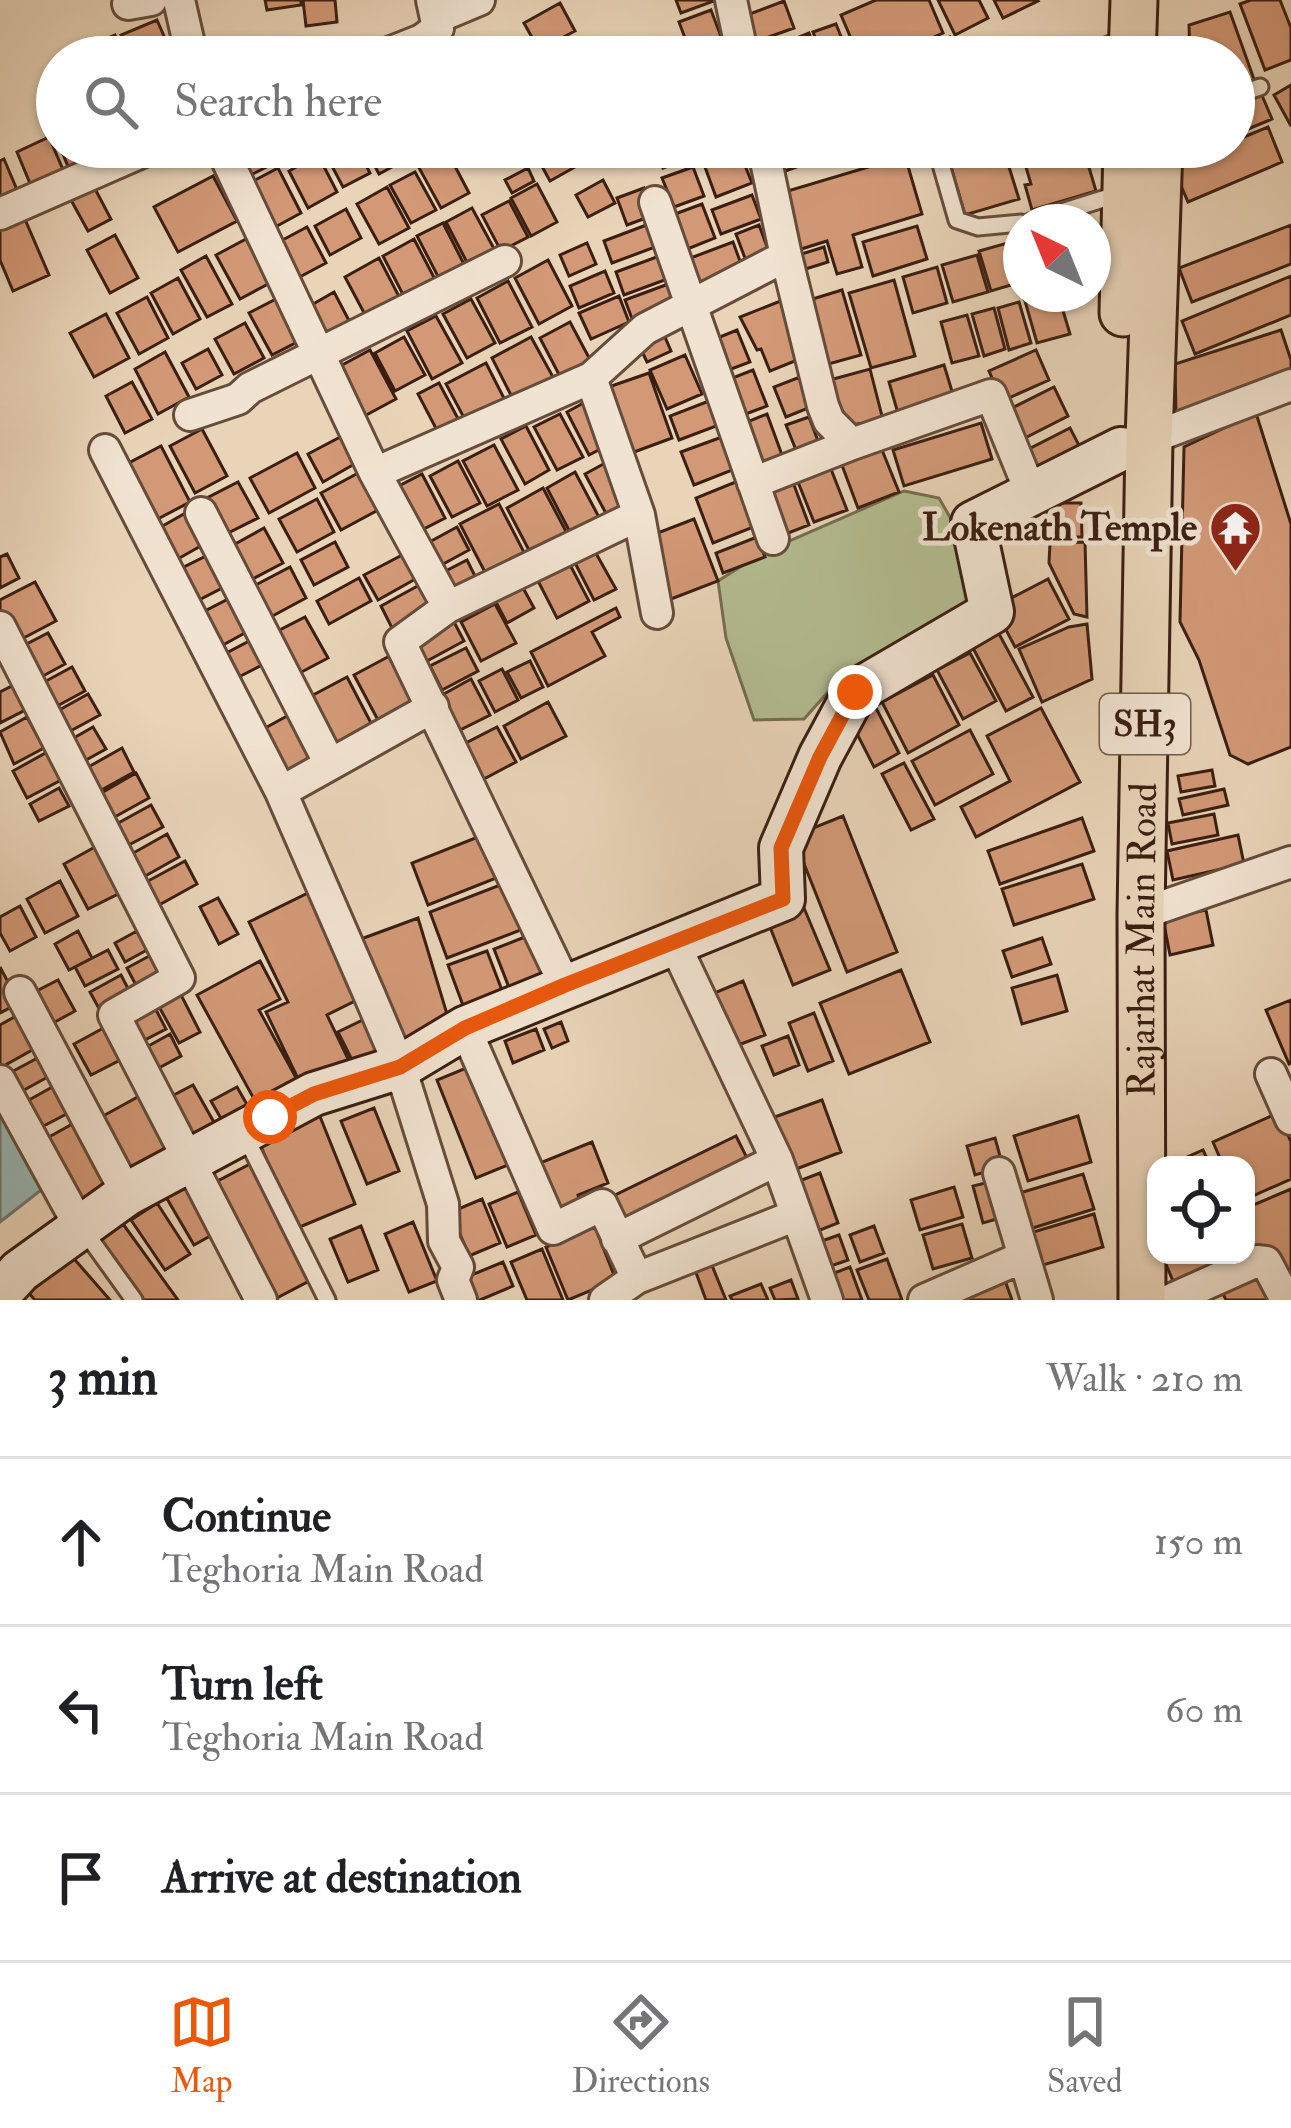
<!DOCTYPE html>
<meta charset="utf-8">
<style>
:root{--surface:#fff;--page:#f6f6f6;--text:#202124;--muted:#757577;--line:#e0e0e0;--accent:#ea580c}
body{margin:0;font-family:"IM FELL Double Pica",serif;background:var(--page);color:var(--text)}
.controls{position:absolute;right:36px;bottom:36px;display:grid;overflow:hidden;border-radius:24px;box-shadow:0 3px 9px #0004}
.controls button{width:108px;height:108px;display:grid;place-items:center;padding:0;border:0;border-bottom:3px solid var(--line);background:var(--surface);color:var(--text);font:60px sans-serif}
.compass{position:absolute;left:1003px;top:204px;width:108px;height:108px;border-radius:50%;background:var(--surface);box-shadow:0 3px 9px #0004;rotate:317deg}
.stop{position:absolute;width:36px;height:36px;margin:-27px;border:9px solid #ea580c;border-radius:50%;background:#fff}
.stop.end{background:#ea580c;border-color:#fff;box-shadow:0 3px 12px #0008}
.list{margin:0;padding:0;list-style:none}
h2{display:flex;justify-content:space-between;align-items:center;height:156px;margin:0;padding:0 48px;font-size:51px}
h2 small{font-size:39px;font-weight:400;color:var(--muted)}
.list li{display:grid;grid-template-columns:78px 1fr auto;gap:36px;align-items:center;box-sizing:border-box;height:168px;padding:0 48px;border-top:3px solid var(--line)}
.list b{display:block;font-size:45px;white-space:nowrap}
.list p{margin:0;font-size:39px;white-space:nowrap;color:var(--muted)}
.list em{font-size:39px;font-style:normal;color:var(--muted)}
.icon{flex:none;width:66px;height:66px;fill:none;stroke:currentColor;stroke-width:2;stroke-linecap:round;stroke-linejoin:round}
.map{position:relative;flex:none;width:1291px;height:1300px;overflow:hidden}
.search{position:absolute;background:var(--surface);box-shadow:0 3px 9px #0004;left:36px;right:36px;top:36px;height:132px;display:flex;align-items:center;gap:30px;box-sizing:border-box;padding:0 42px;border-radius:66px;color:var(--muted);font-size:45px}
.sheet{height:660px;background:var(--surface)}
nav{display:flex;justify-content:space-around;align-items:center;box-sizing:border-box;height:168px;border-top:3px solid var(--line);background:var(--surface);font-size:33px;color:var(--muted)}
nav a{display:grid;justify-items:center;gap:6px}
nav .on{color:var(--accent)}
.map>svg:first-child{display:block}
.green{fill:#b3bd91;stroke:#766e51;stroke-width:3}
.water{fill:#98b7b3;stroke:#727a72;stroke-width:3}
.building{fill:#d39977;stroke:#3a1e11;stroke-width:3}
.lines{fill:none;stroke-linecap:round;stroke-linejoin:round}
.lane-casing{stroke:#664c3b;stroke-width:21}
.street-casing{stroke:#664c3b;stroke-width:36}
.secondary-casing{stroke:#3a1e11;stroke-width:48}
.primary-casing{stroke:#3a1e11;stroke-width:51}
.lane{stroke:#f1e3d1;stroke-width:15}
.street{stroke:#f1e3d1;stroke-width:30}
.secondary{stroke:#f1e3d1;stroke-width:42}
.primary{stroke:#e9d4b8;stroke-width:45}
.route{stroke:#ea580c;stroke-width:15}
.labels{text-anchor:middle;dominant-baseline:central;stroke-width:10;stroke-linejoin:round;paint-order:stroke}
.shield{fill:#f1e3d1;stroke:#71594b;stroke-width:3}
.shield-label{font-size:36px;font-weight:bold;fill:#3a1e11}
.poi-label{font-size:39px;font-weight:bold;fill:#3a1e11;stroke:#f1e3d1;text-anchor:end}
.street-label{font-size:39px;fill:#3a1e11;stroke:#f1e3d1}
</style>
<div class="map">
<svg width="1291" height="1300" viewBox="0 0 1291 1300">
<rect width="100%" height="100%" fill="#e9d4b8"/>
<filter id="stains"><feTurbulence type="fractalNoise" baseFrequency=".00167" numOctaves="4"/><feColorMatrix values="0 0 0 0 .2 0 0 0 0 .09 0 0 0 0 .02 0 0 0 .5 -.17"/></filter>
<radialGradient id="worn" r=".72"><stop offset=".6" stop-color="#630" stop-opacity="0"/><stop offset="1" stop-color="#630" stop-opacity=".3"/></radialGradient>
<path class="green" d="M904,491L939,498L955,526L973,602L837,682L804,719L754,720L726,638L718,581L762,553Z"/>
<path class="water" d="M0,1087L36,1158L41,1190L0,1222Z"/>
<path class="building" d="M265,0H301V5L267,10Z
M303,0H335L337,22L306,26Z
M676,0H713L714,1L681,13Z
M876,0H929L943,33L888,57H859L841,15Z
M938,0H979L988,18L955,35Z
M994,0H1037L1038,1L1003,18Z
M1251,0H1280L1291,28V60L1265,70L1240,4Z
M784,1L794,28L749,44L739,18Z
M560,3L575,31L539,50L524,23Z
M711,10L723,42L691,54L679,22Z
M1230,12L1255,82L1234,90V57H1190L1189,25Z
M157,20L173,57H131L121,35Z
M836,24L849,57H823L813,32Z
M809,33L818,57H800L794,39Z
M115,35L124,57H87L83,49Z
M950,37L958,57H904Z
M790,42L796,57H751Z
M284,43L290,57H250Z
M1291,85V126L1274,95Z
M1261,93L1272,119L1234,135V105Z
M1268,127L1282,162L1188,202L1173,167L1220,147H1234V141Z
M49,137L67,179L34,193L17,152Z
M60,147H105L111,160L72,176Z
M226,147H273L280,160L243,179Z
M332,147H357L370,173L343,187L324,151Z
M365,147H398L405,160L379,174Z
M487,147H507L512,158L497,166Z
M559,147H585L591,158L550,181L538,159Z
M655,147H688L692,157L663,168Z
M769,147H795L802,165L774,175Z
M798,147H826L829,156L804,165Z
M1020,147H1083L1096,191L1032,210L1025,185L1031,184Z
M447,151L469,193L441,208L418,166Z
M1004,151L1019,199L965,215L951,167Z
M740,153L752,183L716,197L705,167Z
M318,155L337,192L308,208L289,171Z
M905,156L922,214L853,235L862,267L837,274L827,241L798,250L781,193Z
M4,159L20,197L0,205V161Z
M693,167L704,196L674,207L662,178Z
M278,168L301,213L266,232L242,187Z
M528,168L534,181L512,193L505,180Z
M415,172L436,210L411,223L390,185Z
M213,176L237,221L178,252L154,207Z
M603,180L615,203L588,217L576,195Z
M537,184L557,222L531,236L511,198Z
M94,187L111,219L88,231L71,200Z
M387,187L409,228L379,244L357,204Z
M644,188L654,215L627,225L617,198Z
M752,195L761,219L721,234L712,210Z
M509,201L528,237L501,251L482,215Z
M702,204L715,238L680,252L667,217Z
M472,208L498,256L471,270L446,222Z
M346,209L361,238L330,255L315,226Z
M24,217L49,275L13,291L0,260V228Z
M443,223L468,272L443,286L417,236Z
M649,224L658,246L612,263L604,241Z
M759,225L772,260L749,269L736,234Z
M1291,225V264L1192,302L1179,268Z
M917,226L927,259L873,276L863,242Z
M307,227L326,263L294,280L275,244Z
M115,235L138,278L110,293L87,250Z
M246,239L270,283L240,299L216,255Z
M414,239L440,289L409,306L383,256Z
M733,242L744,272L691,292L680,262Z
M1011,242L1021,282L991,291L979,251Z
M587,243L596,264L569,276L560,255Z
M824,247L828,262L796,272L792,257Z
M662,255L670,278L624,295L616,272Z
M977,255L988,292L953,302L942,265Z
M206,256L232,304L207,317L181,270Z
M379,258L404,306L370,324L345,277Z
M548,260L572,306L539,324L515,278Z
M937,267L947,303L913,313L903,277Z
M605,271L614,293L579,308L570,286Z
M1291,276V315L1195,354L1182,321Z
M178,278L200,319L173,334L151,293Z
M894,280L915,356L871,368L849,293Z
M508,281L532,327L500,343L477,298Z
M671,283L680,306L634,324L625,300Z
M842,290L861,355L825,365L806,301Z
M334,292L355,332L329,346L308,307Z
M1050,294H1058L1070,334L1037,343L1025,301Z
M619,296L629,322L591,339L579,313Z
M147,297L168,338L139,354L117,313Z
M276,299L299,341L272,355L249,313Z
M471,299L495,343L467,358L443,314Z
M783,300L805,357L770,371L761,349L757,350L740,317Z
M1019,302L1031,343L1009,350L998,308Z
M994,308L1005,349L984,356L972,314Z
M106,314L129,358L94,377L70,333Z
M967,315L979,356L952,363L941,322Z
M436,316L462,363L432,379L407,331Z
M570,322L595,369L565,386L540,338Z
M245,323L264,358L234,374L215,339Z
M661,328L671,351L647,362L636,339Z
M737,330L750,362L718,374L705,343Z
M1281,330L1291,360V377L1176,416L1175,364Z
M404,337L425,375L395,391L375,353Z
M531,337L558,386L517,407L492,358Z
M208,349L222,375L196,389L182,363Z
M370,350L396,399L357,420L331,371Z
M1036,350L1049,380L1002,401L989,371Z
M165,352L189,397L158,414L135,369Z
M685,355L702,394L667,409L650,370Z
M486,363L509,408L470,429L446,384Z
M944,365L955,401L899,417L889,382Z
M870,369L883,420L845,426L826,381Z
M753,370L767,406L735,418L722,382Z
M649,373L672,438L626,455L603,389Z
M800,377L811,407L786,417L774,387Z
M132,382L152,419L125,433L106,396Z
M439,383L463,428L442,440L418,394Z
M1054,387L1068,416L1021,440L1006,411Z
M589,400L612,443L589,455L567,412Z
M709,401L719,425L679,440L670,416Z
M1256,413L1291,524V747L1248,764L1230,755L1199,660L1180,622L1184,447Z
M560,414L583,457L557,470L534,427Z
M767,414L782,455L752,467L737,426Z
M809,417L818,441L796,450L786,425Z
M981,423L992,459L904,486L893,450Z
M526,426L549,470L525,484L501,439Z
M1070,428L1084,455L1037,479L1023,452Z
M202,429L227,476L195,493L170,446Z
M344,435L358,462L323,482L308,454Z
M722,437L735,469L694,485L681,452Z
M494,445L518,490L487,506L463,461Z
M880,445L899,492L858,508L840,460Z
M161,446L190,502L154,521L125,465Z
M297,453L315,488L269,513L250,478Z
M458,461L480,503L452,517L430,476Z
M609,461L634,508L610,521L585,474Z
M829,464L847,510L814,522L796,477Z
M362,471L382,508L341,530L321,493Z
M575,472L601,521L572,536L547,488Z
M422,474L445,518L416,533L393,489Z
M791,477L809,525L778,537L759,489Z
M738,481L756,526L713,543L696,498Z
M238,482L258,518L222,536L203,500Z
M543,488L569,537L532,556L507,508Z
M317,499L334,532L297,552L279,519Z
M1046,503H1081L1082,537H1047Z
M499,504L527,558L488,578L460,524Z
M189,511L206,543L176,560L159,528Z
M694,519L718,581L671,599L647,537Z
M457,527L469,550L434,569L422,546Z
M264,528L283,563L245,583L226,549Z
M757,537L765,557L723,573L716,553Z
M335,542L348,567L314,585L301,560Z
M1085,542L1087,617L1074,614L1049,563L1050,543Z
M593,548L616,589L594,600L573,559Z
M406,553L419,577L378,600L364,575Z
M7,554L19,578L0,588V557Z
M210,554L226,586L195,602L178,570Z
M567,559L589,601L557,618L535,575Z
M467,560L478,582L451,596L440,574Z
M290,567L306,598L265,620L248,589Z
M516,575L534,608L507,623L489,589Z
M359,578L371,601L329,624L317,601Z
M1048,579L1069,619L1015,647L994,607Z
M35,582L56,621L14,643L0,617V600Z
M423,583L435,605L392,628L381,606Z
M236,595L254,628L223,645L205,611Z
M495,604L516,643L481,661L461,622Z
M616,608L620,617L592,632L605,656L548,686L531,652Z
M305,617L328,658L294,676L272,634Z
M454,622L464,641L427,661L417,642Z
M1087,624L1092,679L1042,702L1019,649L1069,627Z
M998,632L1033,697L1006,711L972,646Z
M48,633L65,664L32,682L15,650Z
M255,638L268,662L229,682L217,658Z
M466,648L478,671L442,690L430,666Z
M397,652L422,699L379,722L354,675Z
M970,653L996,701L963,719L937,670Z
M530,661L543,687L521,698L507,672Z
M72,667L85,691L46,712L33,688Z
M502,669L518,700L495,712L479,681Z
M933,675L959,725L908,753L882,702Z
M347,677L372,725L326,750L300,702Z
M471,679L490,715L460,730L442,695Z
M22,681L35,705L0,723V692Z
M88,694L100,715L63,735L52,714Z
M548,702L566,736L521,759L504,726Z
M875,706L899,753L874,767L850,720Z
M1041,708L1080,782L976,837L961,807L1010,781L987,736Z
M298,710L323,757L281,781L256,733Z
M27,717L44,748L14,764L0,732Z
M93,727L106,749L77,765L65,743Z
M497,727L516,762L482,780L464,744Z
M970,730L993,774L935,805L912,761Z
M122,748L134,772L96,793L83,770Z
M49,751L63,779L27,798L13,771Z
M904,763L934,819L911,830L882,774Z
M1212,770L1215,786L1181,792L1178,776Z
M136,773L149,798L111,819L98,795Z
M59,788L69,806L39,821L30,804Z
M1224,789L1228,805L1183,815L1179,799Z
M151,805L163,827L123,848L111,827Z
M1214,814L1218,835L1172,844L1168,823Z
M843,816L897,952L847,972L793,836Z
M1082,818L1094,851L1000,884L988,851Z
M488,833L504,875L428,905L412,863Z
M167,834L179,857L140,879L128,856Z
M1238,835L1244,864L1173,880L1167,851Z
M95,847L120,893L88,909L64,864Z
M185,861L197,884L150,910L137,887Z
M1082,864L1094,899L1014,925L1002,889Z
M60,881L78,916L45,933L27,899Z
M508,882L526,928L447,958L430,912Z
M316,889L367,995L327,1015L350,1063L302,1087L266,1012L288,1002L249,922Z
M218,898L238,934L219,944L200,907Z
M20,906L36,937L10,951L0,933V917Z
M804,908L830,970L793,985L768,922Z
M1206,910L1213,945L1170,955L1163,919Z
M418,918L450,1024L397,1043L361,939Z
M78,931L92,958L69,970L55,944Z
M137,931L147,950L125,962L115,943Z
M530,935L546,976L510,990L494,949Z
M1042,938L1051,964L1012,977L1003,951Z
M108,950L118,969L85,986L75,967Z
M487,951L503,993L464,1008L448,965Z
M151,955L162,977L138,989L127,968Z
M260,961L280,999L259,1010L300,1085L259,1108L197,995Z
M0,967L19,1003L0,1013Z
M901,970L930,1042L849,1074L820,1003Z
M121,975L133,998L102,1014L90,992Z
M1057,975L1067,1011L1022,1024L1012,988Z
M58,980L75,1011L44,1028L27,996Z
M743,981L765,1035L733,1047L712,994Z
M179,991L200,1032L179,1043L157,1003Z
M1291,1000V1063L1289,1064L1266,1010Z
M153,1004L166,1029L139,1043L126,1018Z
M25,1011L43,1044L0,1068V1025Z
M814,1013L833,1061L808,1071L789,1023Z
M369,1017L384,1050L354,1064L338,1032Z
M561,1022L568,1041L552,1048L544,1029Z
M109,1025L126,1057L91,1075L74,1044Z
M536,1029L544,1050L513,1063L505,1041Z
M170,1034L181,1056L155,1070L143,1049Z
M788,1036L799,1065L774,1075L762,1046Z
M45,1054L55,1073L15,1095L4,1076Z
M476,1064L515,1162L476,1178L437,1080Z
M63,1081L78,1108L34,1131L20,1105Z
M193,1085L220,1133L195,1147L168,1098Z
M237,1087L249,1108L223,1122L211,1101Z
M143,1094L178,1157L129,1184L94,1121Z
M822,1100L841,1152L791,1171L772,1118Z
M374,1108L399,1171L367,1184L341,1121Z
M1278,1113L1291,1142V1179L1246,1199V1165H1223L1213,1142Z
M319,1114L355,1204L295,1229L258,1139Z
M1078,1116L1091,1162L1028,1181L1014,1136Z
M83,1118L120,1186L76,1209L40,1142Z
M736,1136L749,1162L616,1227L603,1201Z
M995,1138L1003,1167L975,1175L967,1146Z
M592,1142L608,1183L578,1195L585,1213L554,1225L530,1167Z
M1203,1150L1210,1165H1169Z
M250,1164L311,1280L273,1300L212,1184Z
M820,1173L838,1223L805,1236L786,1186Z
M1083,1174L1094,1209L1023,1231L1013,1195Z
M993,1181L1004,1217L983,1223L973,1186Z
M190,1183L219,1231L194,1245L166,1197Z
M954,1187L963,1217L920,1230L911,1200Z
M1291,1189V1300L1268,1248L1176,1288L1162,1255H1246V1208Z
M518,1192L536,1235L507,1247L489,1204Z
M482,1199L500,1243L469,1256L451,1212Z
M157,1203L190,1254L165,1270L131,1220Z
M1094,1214L1103,1247L1030,1269L1020,1236Z
M413,1222L437,1281L409,1292L385,1234Z
M123,1224L178,1300H138L97,1243Z
M962,1224L972,1258L933,1269L923,1235Z
M361,1226L378,1270L348,1282L330,1239Z
M874,1226L884,1253L860,1262L850,1235Z
M595,1227L616,1280L568,1300L546,1247Z
M839,1235L848,1260L822,1269L813,1244Z
M542,1249L563,1300H527L511,1262Z
M69,1253L110,1300H35L27,1291Z
M707,1253L726,1300H706L691,1259Z
M887,1259L902,1300H869L857,1270Z
M503,1262L513,1286L480,1300H465L457,1281Z
M850,1267L862,1300H833L824,1277Z
M1266,1272L1280,1300H1226L1223,1294Z
M1003,1275L1012,1300H939Z
M791,1280L798,1299L775,1300L770,1288Z
M761,1284L768,1300H732L730,1296Z"/>
<g class="lines">
<defs>
<path id="lane" d="M1080,57L1125,38
M1234,96L1260,87
M936,147L957,220L978,227L1021,223
M1030,222L1122,193
M245,1136L327,1300
M83,1229L134,1300"/>
<path id="street" d="M179,0L192,57
M731,0L743,57
M128,4L151,0
M436,18L479,0
M379,57L422,40L438,28L432,0
M221,147L375,473L448,607L400,642L565,985
M763,147L786,256
M655,202L773,539
M0,214L153,147
M591,378L639,515L657,613
M190,415L238,399L250,388L505,261
M1138,443L1291,385
M105,450L281,792L369,994L400,1067L443,1204L444,1241L458,1267L453,1280L461,1300
M375,473L591,378L645,329L786,256L823,406L829,421L852,444L991,395L1031,493
M753,483L852,444
M201,513L330,764
M448,607L639,515
M0,627L179,978L114,1015L261,1300
M281,792L433,707
M1141,914L1291,862
M674,943L777,1160L827,1300
M20,992L127,1194
M465,1028L553,1229L602,1205L637,1278L605,1300
M1271,1074L1291,1119
M0,1081L79,1225
M999,1173L1037,1300
M617,1239L777,1160
M637,1278L794,1216
M924,1300L1023,1257
M1170,1300L1257,1261L1266,1262L1286,1300"/>
<path id="secondary" d="M0,1293L20,1271L127,1194L314,1094L400,1067L465,1028L783,899L781,848L820,757L855,692L992,612L973,523L1121,449"/>
<g id="primary">
<path d="M1132,57L1134,0"/>
<path d="M1123,313L1127,147"/>
<path id="s1" d="M1142,1300L1141,914L1149,440L1159,147"/>
</g>
</defs>
<use href="#lane" class="lane-casing"/>
<use href="#street" class="street-casing"/>
<use href="#secondary" class="secondary-casing"/>
<use href="#primary" class="primary-casing"/>
<use href="#lane" class="lane"/>
<use href="#street" class="street"/>
<use href="#secondary" class="secondary"/>
<use href="#primary" class="primary"/>
</g>
<g class="lines">
<path class="route" d="M270,1117L314,1094L400,1067L465,1028L565,985L783,899L781,848L820,757L855,692"/>
</g>
<defs>
<symbol id="temple-pin" viewBox="-11 -11 22 30"><path d="M0 17L-7.5 6A9.5 9.5 0 1 1 7.5 6Z" fill="#8f2418" stroke="#f1e3d1"/><path d="M0-6L5-2H3V0L6.5 2.5H4V6H1.5V3h-3V6H-4V2.5H-6.5L-3 0V-2H-5Z" fill="#fff"/></symbol>
</defs>
<g fill-rule="evenodd">
<use href="#temple-pin" x="1206" y="498" width="59" height="81"/>
</g>
<g class="labels">
<rect class="shield" x="1100" y="694" width="90" height="60" rx="9"/>
<g class="shield-label">
<text x="1145" y="724">SH3</text>
</g>
<g class="poi-label">
<text x="1197" y="527">Lokenath Temple</text>
</g>
<g class="street-label">
<text stroke="none"><textPath href="#s1" startOffset="360">Rajarhat Main Road</textPath></text>
</g>
</g>
<rect width="100%" height="100%" filter="url(#stains)"/>
<rect width="100%" height="100%" fill="url(#worn)"/>
</svg>
<div class="controls">
<button><svg class="icon" aria-label="locate" viewBox="0 0 24 24"><circle cx="12" cy="12" r="6"/><path d="M12 2v4M12 18v4M2 12h4M18 12h4"/></svg></button>
</div>
<svg class="compass" viewBox="-18 -18 36 36"><path d="M0-13l5 13h-10z" fill="#e53935"/><path d="M0 13l5-13h-10z" fill="#757577"/></svg>
<div class="stop" style="left:270px;top:1117px"></div>
<div class="stop end" style="left:855px;top:692px"></div>
<div class="search"><svg class="icon" aria-label="search" viewBox="0 0 24 24"><circle cx="10" cy="10" r="6"/><path d="M15 15l6 6"/></svg>Search here</div>
</div>
<section class="sheet">
<h2>3 min<small>Walk · 210 m</small></h2>
<ul class="list">
<li><svg class="icon" aria-label="ahead" viewBox="0 0 24 24"><path d="M12 20V5M6 11l6-6 6 6"/></svg><div><b>Continue</b><p>Teghoria Main Road</p></div><em>150 m</em></li>
<li><svg class="icon" aria-label="left" viewBox="0 0 24 24"><path d="M17 20v-9H6M10 6l-5 5 5 5"/></svg><div><b>Turn left</b><p>Teghoria Main Road</p></div><em>60 m</em></li>
<li><svg class="icon" aria-label="arrive" viewBox="0 0 24 24"><path d="M6 21V4h12l-3 4 3 4H6"/></svg><div><b>Arrive at destination</b></div></li>
</ul>
</section>
<nav>
<a class="on"><svg class="icon" aria-label="map" viewBox="0 0 24 24"><path d="M3 6l6-2 6 2 6-2v14l-6 2-6-2-6 2zM9 4v14M15 6v14"/></svg>Map</a>
<a><svg class="icon" aria-label="directions" viewBox="0 0 24 24"><path d="M12 3l9 9-9 9-9-9zM9 14v-3h6M13 9l2 2-2 2"/></svg>Directions</a>
<a><svg class="icon" aria-label="saved" viewBox="0 0 24 24"><path d="M7 4h10v16l-5-4-5 4z"/></svg>Saved</a>
</nav>
